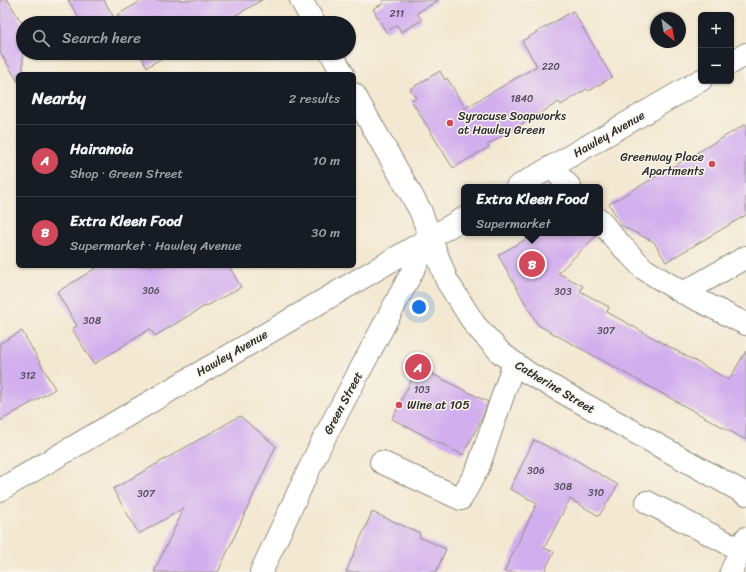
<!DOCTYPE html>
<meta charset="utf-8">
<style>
:root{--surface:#171b24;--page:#20242c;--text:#f1f3f6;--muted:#9ea1a6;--line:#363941;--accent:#d1495b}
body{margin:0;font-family:Sriracha,sans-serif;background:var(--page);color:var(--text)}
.controls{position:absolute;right:12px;top:12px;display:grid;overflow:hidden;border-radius:6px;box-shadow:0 1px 3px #0004}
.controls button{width:36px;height:36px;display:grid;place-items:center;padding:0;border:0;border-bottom:1px solid var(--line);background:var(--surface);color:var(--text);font:20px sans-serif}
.compass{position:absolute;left:650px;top:12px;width:36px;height:36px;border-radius:50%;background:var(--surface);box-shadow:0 1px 3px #0004;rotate:149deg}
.you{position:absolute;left:419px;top:307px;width:14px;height:14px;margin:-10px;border:3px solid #fff;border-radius:50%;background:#1a73e8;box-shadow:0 0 0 6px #1a73e833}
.badge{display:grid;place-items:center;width:26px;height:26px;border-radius:50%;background:var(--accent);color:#fff;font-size:13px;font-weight:700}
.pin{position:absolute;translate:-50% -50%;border:2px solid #fff;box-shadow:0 1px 4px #0006}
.popup{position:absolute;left:461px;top:184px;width:142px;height:52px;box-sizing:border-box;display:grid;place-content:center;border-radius:6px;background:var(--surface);filter:drop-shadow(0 1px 3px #0005);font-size:13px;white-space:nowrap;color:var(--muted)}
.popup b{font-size:15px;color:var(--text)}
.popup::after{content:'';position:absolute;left:50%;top:100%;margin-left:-8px;border:8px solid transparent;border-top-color:var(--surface)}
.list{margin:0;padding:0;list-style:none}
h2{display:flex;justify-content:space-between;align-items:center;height:52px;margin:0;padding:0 16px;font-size:17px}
h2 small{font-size:13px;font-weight:400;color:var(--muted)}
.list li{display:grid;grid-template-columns:26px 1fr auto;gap:12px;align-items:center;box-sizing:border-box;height:72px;padding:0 16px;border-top:1px solid var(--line)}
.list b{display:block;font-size:15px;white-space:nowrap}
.list p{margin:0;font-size:13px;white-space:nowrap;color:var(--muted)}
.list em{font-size:13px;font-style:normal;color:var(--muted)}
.icon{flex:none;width:22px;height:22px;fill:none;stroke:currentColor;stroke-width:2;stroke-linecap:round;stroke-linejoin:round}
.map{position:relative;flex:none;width:746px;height:572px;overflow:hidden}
.search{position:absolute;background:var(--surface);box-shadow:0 1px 3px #0004;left:16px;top:16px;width:340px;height:44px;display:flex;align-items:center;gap:10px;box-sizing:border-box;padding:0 14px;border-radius:22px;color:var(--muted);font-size:15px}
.panel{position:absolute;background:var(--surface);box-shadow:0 1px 3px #0004;left:16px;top:72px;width:340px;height:196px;border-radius:6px}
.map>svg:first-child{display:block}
.building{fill:#d1aeee}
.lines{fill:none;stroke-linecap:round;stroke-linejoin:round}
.minor-casing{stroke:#8f8a7e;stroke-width:24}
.minor{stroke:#fff;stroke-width:22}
.poi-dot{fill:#d1495b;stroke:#f7f3e8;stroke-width:1.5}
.labels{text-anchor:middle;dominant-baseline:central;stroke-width:3;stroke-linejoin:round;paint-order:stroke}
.number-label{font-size:10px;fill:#544c5c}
.poi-label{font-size:12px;fill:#2b2b2b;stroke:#f7f3e8;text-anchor:start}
.street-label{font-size:12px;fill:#2b2b2b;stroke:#f7f3e8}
</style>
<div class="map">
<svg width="746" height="572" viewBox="0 0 746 572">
<rect width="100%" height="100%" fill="#f7f3e8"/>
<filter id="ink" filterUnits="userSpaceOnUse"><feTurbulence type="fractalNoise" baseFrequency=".025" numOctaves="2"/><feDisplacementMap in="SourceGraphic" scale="8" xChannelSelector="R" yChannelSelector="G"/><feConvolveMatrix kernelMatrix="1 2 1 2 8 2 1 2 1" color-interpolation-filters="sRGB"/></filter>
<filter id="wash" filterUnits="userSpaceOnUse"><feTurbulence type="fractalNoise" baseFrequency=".012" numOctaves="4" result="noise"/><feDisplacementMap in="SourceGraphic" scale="16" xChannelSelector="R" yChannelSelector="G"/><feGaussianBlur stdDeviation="0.9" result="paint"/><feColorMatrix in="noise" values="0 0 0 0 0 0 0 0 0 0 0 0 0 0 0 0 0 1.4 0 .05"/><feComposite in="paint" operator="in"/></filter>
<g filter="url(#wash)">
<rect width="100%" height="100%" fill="#f3e8d1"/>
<g id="blocks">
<path class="building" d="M0,0H8L23,25V74H18V82L0,52Z
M68,0H104L117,23H82Z
M143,0H262L223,23H121L117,15Z
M382,0H439L417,13L422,20L401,32L397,25L386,32L373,9L384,3Z
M573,11L612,77L589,91L587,89L561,105L559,102L487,145L489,147L453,168L411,100L416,98L410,89L440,71L445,80L447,78L465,108L537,66L522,41Z
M139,53H171L147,67Z
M746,124V215L666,262L654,242L622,226L609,204Z
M537,233H594L596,236L558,273L583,286L580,291L609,307L607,312L729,380L746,351V440L538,325L498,255Z
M99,266H229L241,287L205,307V306L155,336L150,329L94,364L72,329L77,326L57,292Z
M22,331L55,389L0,421V343Z
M418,367L488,402L482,418L463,455L392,419Z
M240,416L276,446L218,572H154L184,508L139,534L113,489Z
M534,440L576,460L618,485L599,516L570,499L544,548L554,552L544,572H504L537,503L510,489Z
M372,512L420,533L419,537L446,549L436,572H346Z"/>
</g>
</g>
<g filter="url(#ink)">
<use href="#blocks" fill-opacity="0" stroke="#8f8a7e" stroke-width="1"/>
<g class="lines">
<defs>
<path id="minor" d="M301,0L314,23
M331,53L343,74
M731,63L746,54
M354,94L420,210L447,281L475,325L501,353L528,373L746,494
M551,167L570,187
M517,187L701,80
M600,220L615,239L644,269L678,290L746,324
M683,293L746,257
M381,462L461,499L478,468L514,363
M0,490L464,218
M647,502L741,550
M261,572L321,444L430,238
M731,572L746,538"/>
</defs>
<use href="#minor" class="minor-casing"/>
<use href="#minor" class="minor"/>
</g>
</g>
<g class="poi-dot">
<circle cx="450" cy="123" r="4"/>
<circle cx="712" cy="164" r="4"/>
<circle cx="399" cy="405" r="4"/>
</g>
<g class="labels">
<g class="number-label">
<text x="397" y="14">211</text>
<text x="551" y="67">220</text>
<text x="522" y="99">1840</text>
<text x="151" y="291">306</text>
<text x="563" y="292">303</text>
<text x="92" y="321">308</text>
<text x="606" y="331">307</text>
<text x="28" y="376">312</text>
<text x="422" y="390">103</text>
<text x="536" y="471">306</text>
<text x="563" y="487">308</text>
<text x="596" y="493">310</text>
<text x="146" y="494">307</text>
</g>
<g class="poi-label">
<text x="458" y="116">Syracuse Soapworks<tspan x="458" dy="14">at Hawley Green</tspan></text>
<text x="704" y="157" text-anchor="end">Greenway Place<tspan x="704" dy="14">Apartments</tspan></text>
<text x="407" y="405">Wine at 105</text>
</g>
<g class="street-label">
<text transform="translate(609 134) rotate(-30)">Hawley Avenue</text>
<text transform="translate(232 353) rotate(-30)">Hawley Avenue</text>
<text transform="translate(555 387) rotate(31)">Catherine Street</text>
<text transform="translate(343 403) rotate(-62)">Green Street</text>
</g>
</g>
</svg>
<div class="controls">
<button>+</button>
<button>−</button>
</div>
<svg class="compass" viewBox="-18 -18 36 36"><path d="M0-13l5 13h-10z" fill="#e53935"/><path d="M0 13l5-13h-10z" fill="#9ea1a6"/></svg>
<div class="you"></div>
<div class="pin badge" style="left:418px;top:367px">A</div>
<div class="pin badge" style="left:532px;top:264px">B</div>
<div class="popup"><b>Extra Kleen Food</b>Supermarket</div>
<div class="search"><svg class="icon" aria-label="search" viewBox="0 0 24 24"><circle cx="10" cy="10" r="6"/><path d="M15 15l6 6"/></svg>Search here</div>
<section class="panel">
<h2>Nearby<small>2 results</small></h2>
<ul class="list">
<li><span class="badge">A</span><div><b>Hairanoia</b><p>Shop · Green Street</p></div><em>10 m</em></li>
<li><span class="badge">B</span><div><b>Extra Kleen Food</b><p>Supermarket · Hawley Avenue</p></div><em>30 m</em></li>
</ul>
</section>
</div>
